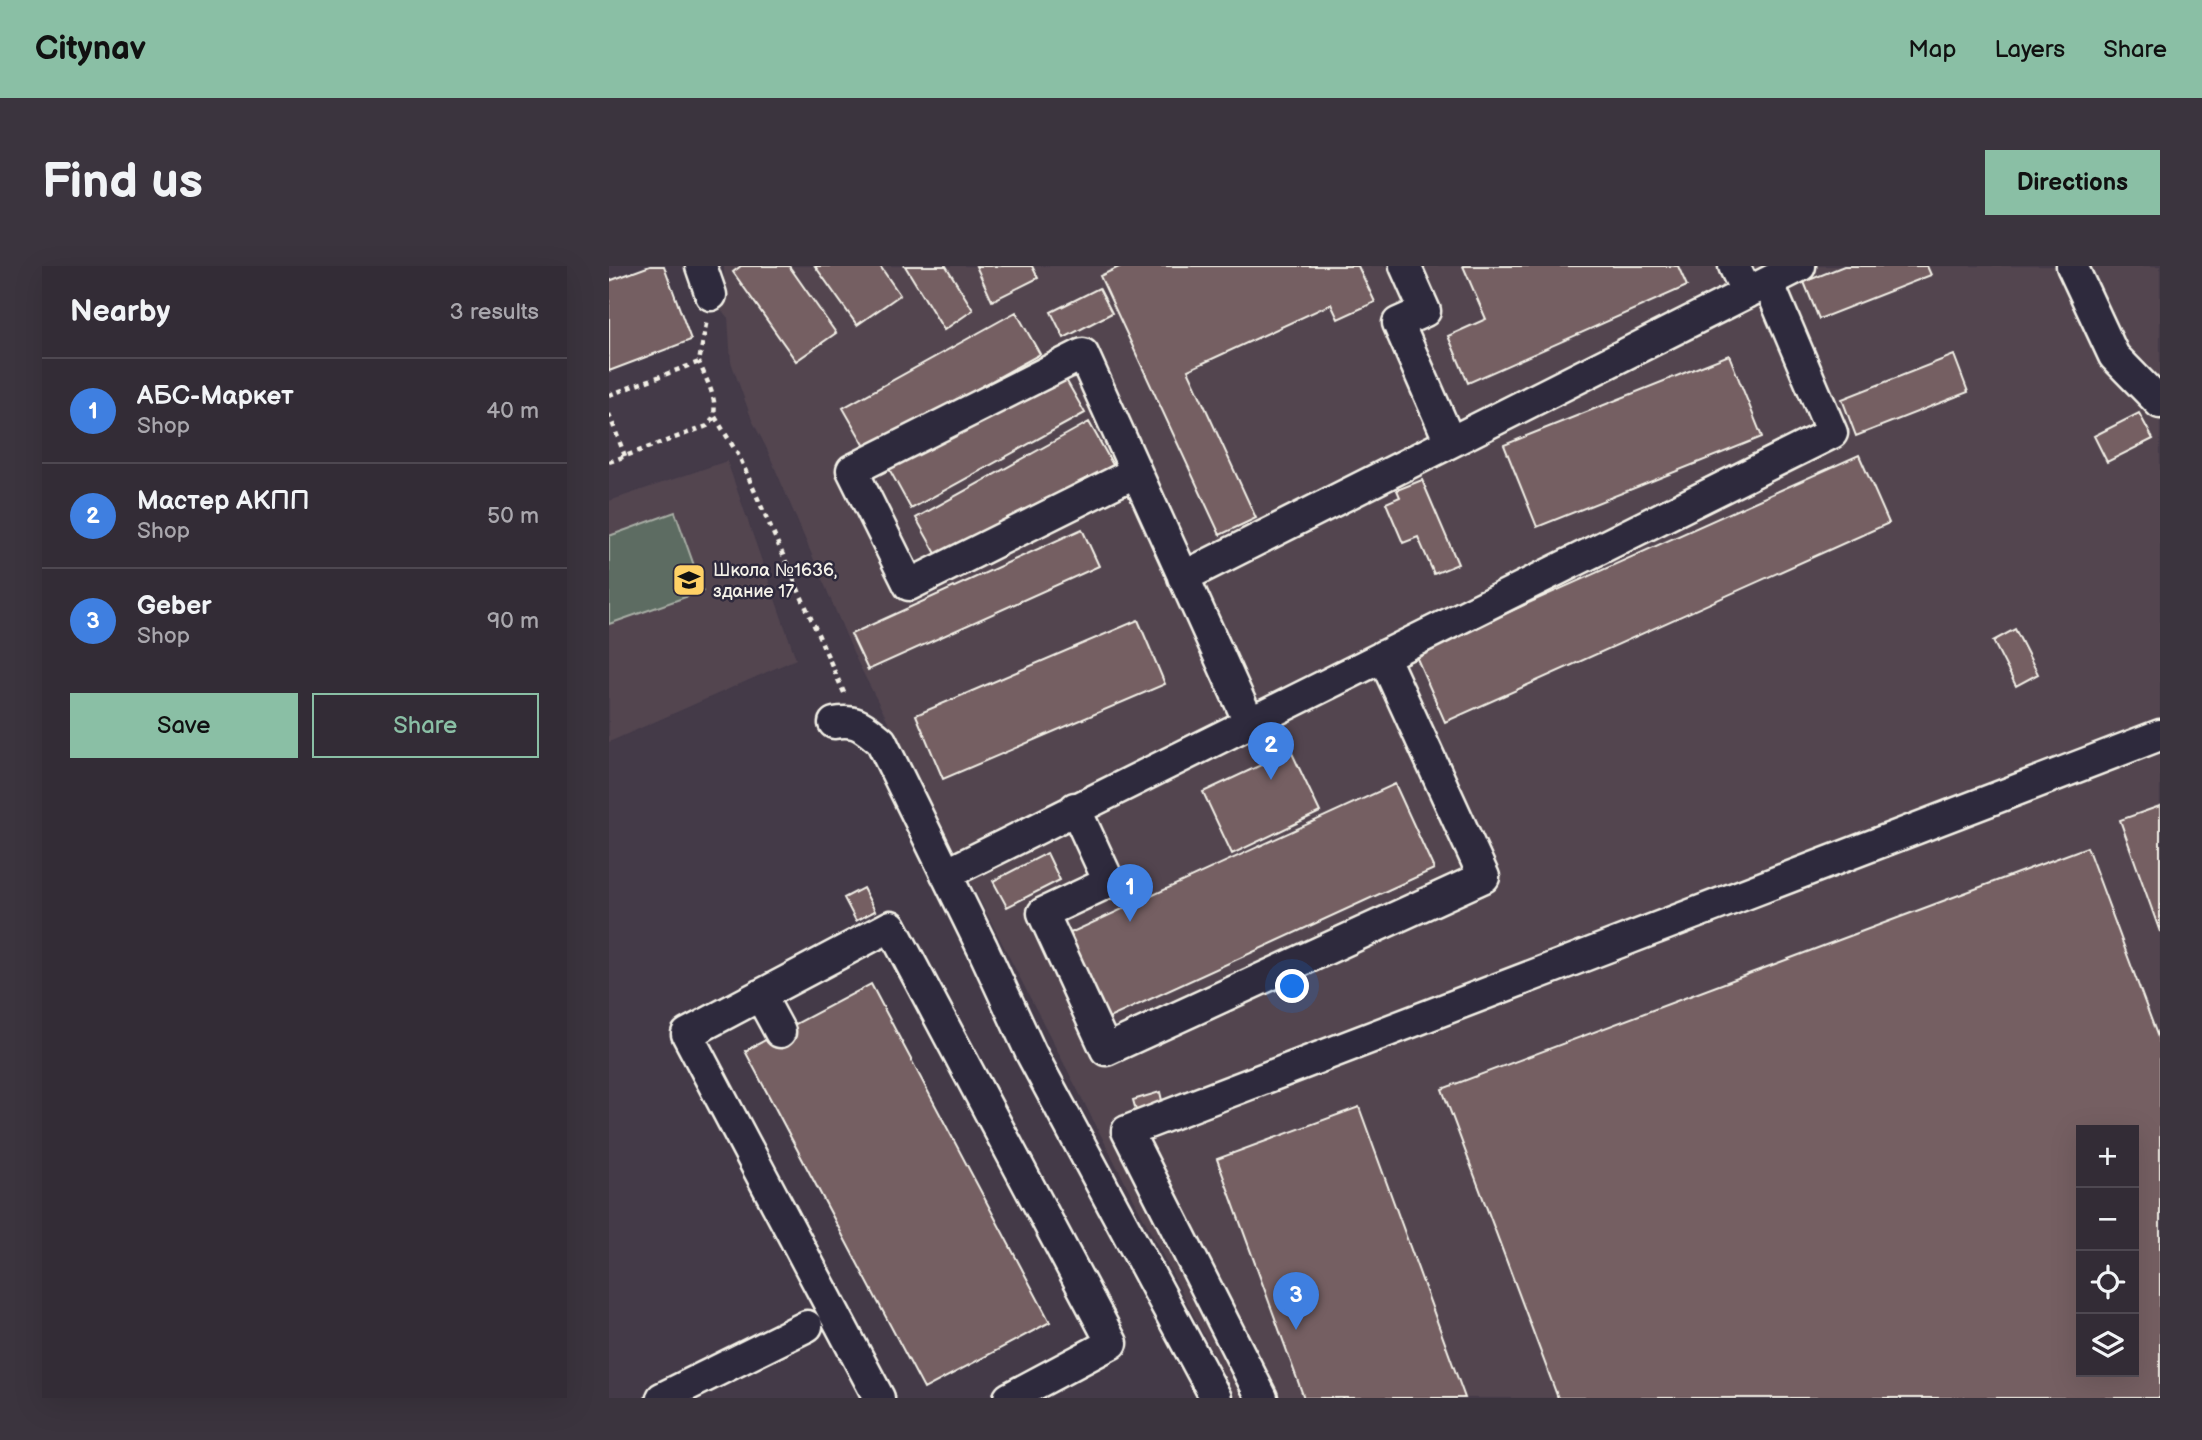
<!DOCTYPE html>
<meta charset="utf-8">
<style>
:root{--surface:#332c36;--page:#3b343e;--text:#f1f3f6;--muted:#a9a7ad;--line:#4e4851;--accent:#8abfa5}
body{margin:0;font-family:"Balsamiq Sans",sans-serif;background:var(--page);color:var(--text)}
.controls{position:absolute;right:21px;bottom:21px;display:grid;overflow:hidden;border-radius:0px;box-shadow:0 7px 28px #0002}
.controls button{width:63px;height:63px;display:grid;place-items:center;padding:0;border:0;border-bottom:2px solid var(--line);background:var(--surface);color:var(--text);font:35px sans-serif}
.you{position:absolute;left:684px;top:721px;width:24px;height:24px;margin:-18px;border:5px solid #fff;border-radius:50%;background:#1a73e8;box-shadow:0 0 0 10px #1a73e833}
.badge{display:grid;place-items:center;width:46px;height:46px;border-radius:50%;background:var(--accent);color:#fff;font-size:23px;font-weight:700}
.pin{position:absolute;translate:-50% -58px;filter:drop-shadow(0 2px 4px #0008)}
.pin::after{content:'';position:absolute;top:37px;width:24px;height:21px;background:inherit;clip-path:polygon(0 0,100% 0,50% 100%)}
.list{margin:0;padding:0;list-style:none}
h2{display:flex;justify-content:space-between;align-items:center;height:91px;margin:0;padding:0 28px;font-size:30px}
h2 small{font-size:23px;font-weight:400;color:var(--muted)}
.list li{display:grid;grid-template-columns:46px 1fr auto;gap:21px;align-items:center;box-sizing:border-box;height:105px;padding:0 28px;border-top:2px solid var(--line)}
.list b{display:block;font-size:26px;white-space:nowrap}
.list p{margin:0;font-size:23px;white-space:nowrap;color:var(--muted)}
.list em{font-size:23px;font-style:normal;color:var(--muted)}
.actions{display:flex;gap:14px;padding:21px 28px}
.actions a{flex:1;padding:16px 0;border:2px solid var(--accent);border-radius:0px;text-align:center;font-size:24px;color:var(--accent)}
.actions .main{background:var(--accent);color:#111}
.icon{flex:none;width:38px;height:38px;fill:none;stroke:currentColor;stroke-width:2;stroke-linecap:round;stroke-linejoin:round}
.map{position:relative;flex:none;width:1551px;height:1132px;overflow:hidden;border-radius:0px}
header{display:flex;align-items:center;gap:42px;box-sizing:border-box;height:98px;padding:0 35px;background:var(--accent);color:#111}
header strong{font-size:33px}
nav{display:flex;gap:38px;margin-inline-start:auto;font-size:24px}
.intro{display:flex;align-items:center;justify-content:space-between;box-sizing:border-box;height:168px;padding:0 42px}
h1{margin:0;font-size:49px}
.button{padding:18px 32px;border-radius:0px;background:var(--accent);color:#111;font-size:24px;font-weight:700}
main{display:flex;gap:42px;padding:0 42px}
aside{flex:1;background:var(--surface);border-radius:0px;box-shadow:0 7px 28px #0002}
.map>svg:first-child{display:block}
.built{fill:#524550;fill-rule:evenodd}
.green{fill:#5d6c62;stroke:#a8aea5;stroke-width:2}
.building{fill:#745e62;stroke:#f4f1e8;stroke-width:2;fill-rule:evenodd}
.lines{fill:none;stroke-linecap:round;stroke-linejoin:round}
.minor-casing{stroke:#f4f1e8;stroke-width:35}
.path{stroke:#f4f1e8;stroke-width:4.5;stroke-dasharray:5 5;stroke-linecap:butt}
.minor{stroke:#2f2a3d;stroke-width:30}
.labels{text-anchor:middle;dominant-baseline:central;stroke-width:5;stroke-linejoin:round;paint-order:stroke}
.poi-label{font-size:18px;fill:#f4f1e8;stroke:#2f2a3d;text-anchor:start}
</style>
<header>
<strong>Citynav</strong>
<nav><a>Map</a><a>Layers</a><a>Share</a></nav>
</header>
<div class="intro"><h1>Find us</h1><a class="button">Directions</a></div>
<main>
<aside>
<h2>Nearby<small>3 results</small></h2>
<ul class="list">
<li><span class="badge" style="background:#3f7fe0">1</span><div><b>АБС-Маркет</b><p>Shop</p></div><em>40 m</em></li>
<li><span class="badge" style="background:#3f7fe0">2</span><div><b>Мастер АКПП</b><p>Shop</p></div><em>50 m</em></li>
<li><span class="badge" style="background:#3f7fe0">3</span><div><b>Geber</b><p>Shop</p></div><em>90 m</em></li>
</ul>
<div class="actions"><a class="main">Save</a><a>Share</a></div>
</aside>
<div class="map">
<svg width="1551" height="1132" viewBox="0 0 1551 1132">
<rect width="100%" height="100%" fill="#443a48"/>
<filter id="ink" filterUnits="userSpaceOnUse"><feTurbulence type="fractalNoise" baseFrequency=".0143" numOctaves="2"/><feDisplacementMap in="SourceGraphic" scale="14" xChannelSelector="R" yChannelSelector="G"/><feConvolveMatrix kernelMatrix="1 2 1 2 8 2 1 2 1" color-interpolation-filters="sRGB"/></filter>
<g filter="url(#ink)">
<path class="built" d="M115,0H1551V1132H627L248,395L157,181L143,154L122,96L119,52L105,35L115,18ZM1472,864H1525V1106H1472Z
M118,195L187,393L0,476V235Z"/>
<path class="green" d="M66,246L94,325L0,358V270Z"/>
<path class="building" d="M41,0H55L82,74L0,105V15Z
M132,0H180L227,67L187,95L124,6Z
M206,0H271L291,29L248,59Z
M296,0H337L364,44L335,64Z
M367,0H423L429,12L383,35Z
M512,0H749L766,36L729,53L722,38L579,104L647,252L611,269L491,10Z
M854,0H1069L1078,20L859,117L839,70L877,53Z
M1235,0H1318L1322,9L1210,53L1195,16Z
M490,22L503,47L455,72L442,46Z
M407,46L431,88L258,184L234,142Z
M1120,89L1153,171L928,261L895,179Z
M1345,89L1359,126L1247,170L1233,133Z
M452,105L476,147L302,243L279,201Z
M1530,147L1544,173L1498,196L1485,170Z
M480,156L504,199L331,295L307,252Z
M1250,189L1280,257L836,456L806,388Z
M813,214L849,298L825,308L809,271L794,277L777,237L791,231L788,224Z
M473,263L490,300L259,404L242,368Z
M529,354L556,418L334,513L307,449Z
M1406,363L1429,408L1407,420L1384,375Z
M682,485L711,546L623,588L594,526Z
M786,518L825,603L498,753L459,668Z
M1551,540V666L1511,554Z
M1478,581L1551,777V1132H949L833,823ZM1472,864H1525V1106H1472Z
M438,587L451,614L398,641L384,615Z
M254,622L266,645L247,655L235,632Z
M262,718L441,1056L315,1123L136,785Z
M551,826L556,847L530,855L524,834Z
M750,841L856,1132H695L608,893Z"/>
<g class="lines">
<defs>
<path id="minor" d="M92,0L102,29
M796,0L816,45L789,57L841,176
M1125,0L1138,27
M1463,0L1505,90L1551,137
M527,206L300,319L243,204L474,88C529,211 584,334 640,456
M574,311L1191,0
M225,457C249,453 254,461 272,475L373,681L422,787L607,1132
M466,542L500,616L434,647L497,784L875,611L774,390
M337,608L1223,167L1159,16
M151,729L171,766
M53,1132L198,1060
M270,1132L78,768L282,660L503,1077L400,1132
M653,1132L518,865L1551,469"/>
</defs>
<use href="#minor" class="minor-casing"/>
<path class="path" d="M0,129L90,96L98,53
M0,148L16,190
M106,151L130,190L236,429
M0,196L98,160C116,144 97,114 90,96"/>
<use href="#minor" class="minor"/>
</g>
</g>
<defs>
<symbol id="school-square" viewBox="-11 -11 22 22"><rect x="-9" y="-9" width="18" height="18" rx="4" fill="#ffd166" stroke="#2f2a3d"/><path d="M0-5L7-2L0 1L-7-2ZM-4 1L0 2.5L4 1V4Q0 6-4 4Z" fill="#111"/></symbol>
</defs>
<g fill-rule="evenodd">
<use href="#school-square" x="61" y="295" width="38" height="38"/>
</g>
<g class="labels">
<g class="poi-label">
<text x="104" y="304">Школа №1636,<tspan x="104" dy="21">здание 17</tspan></text>
</g>
</g>
</svg>
<div class="controls">
<button>+</button>
<button>−</button>
<button><svg class="icon" aria-label="locate" viewBox="0 0 24 24"><circle cx="12" cy="12" r="6"/><path d="M12 2v4M12 18v4M2 12h4M18 12h4"/></svg></button>
<button><svg class="icon" aria-label="layers" viewBox="0 0 24 24"><path d="M12 4l9 5-9 5-9-5zM3 14l9 5 9-5"/></svg></button>
</div>
<div class="you"></div>
<div class="pin badge" style="left:521px;top:656px;background:#3f7fe0">1</div>
<div class="pin badge" style="left:662px;top:514px;background:#3f7fe0">2</div>
<div class="pin badge" style="left:687px;top:1064px;background:#3f7fe0">3</div>
</div>
</main>
